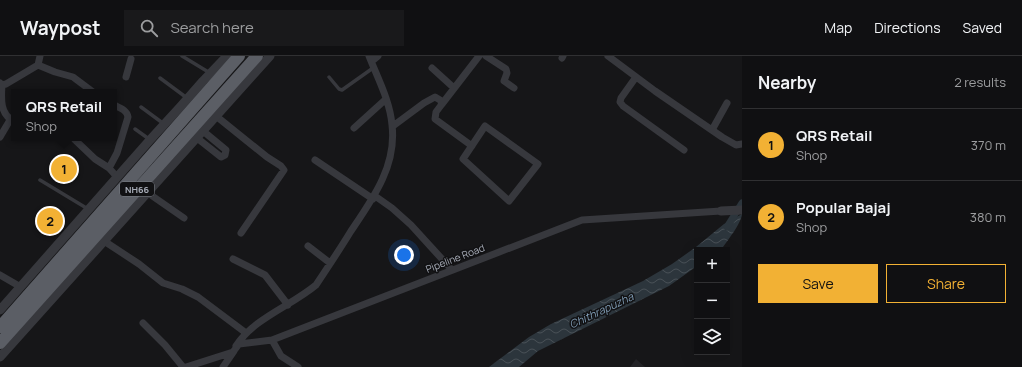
<!DOCTYPE html>
<meta charset="utf-8">
<style>
:root{--surface:#101012;--page:#19191b;--text:#f1f3f6;--muted:#9c9d9f;--line:#303032;--accent:#f2b134}
body{margin:0;font-family:Manrope,sans-serif;background:var(--page);color:var(--text)}
.controls{position:absolute;right:12px;bottom:12px;display:grid;overflow:hidden;border-radius:0px;box-shadow:0 4px 16px #0002}
.controls button{width:36px;height:36px;display:grid;place-items:center;padding:0;border:0;border-bottom:1px solid var(--line);background:var(--surface);color:var(--text);font:20px sans-serif}
.you{position:absolute;left:404px;top:199px;width:14px;height:14px;margin:-10px;border:3px solid #fff;border-radius:50%;background:#1a73e8;box-shadow:0 0 0 6px #1a73e833}
.badge{display:grid;place-items:center;width:26px;height:26px;border-radius:50%;background:var(--accent);color:#111;font-size:13px;font-weight:700}
.pin{position:absolute;translate:-50% -50%;border:2px solid #fff;box-shadow:0 1px 4px #0006}
.popup{position:absolute;left:11px;top:33px;width:106px;height:52px;box-sizing:border-box;display:grid;place-content:center;border-radius:0px;background:var(--surface);filter:drop-shadow(0 1px 3px #0005);font-size:13px;white-space:nowrap;color:var(--muted)}
.popup b{font-size:15px;color:var(--text)}
.popup::after{content:'';position:absolute;left:50%;top:100%;margin-left:-8px;border:8px solid transparent;border-top-color:var(--surface)}
.list{margin:0;padding:0;list-style:none}
h2{display:flex;justify-content:space-between;align-items:center;height:52px;margin:0;padding:0 16px;font-size:17px}
h2 small{font-size:13px;font-weight:400;color:var(--muted)}
.list li{display:grid;grid-template-columns:26px 1fr auto;gap:12px;align-items:center;box-sizing:border-box;height:72px;padding:0 16px;border-top:1px solid var(--line)}
.list b{display:block;font-size:15px;white-space:nowrap}
.list p{margin:0;font-size:13px;white-space:nowrap;color:var(--muted)}
.list em{font-size:13px;font-style:normal;color:var(--muted)}
.actions{display:flex;gap:8px;padding:12px 16px}
.actions a{flex:1;padding:9px 0;border:1px solid var(--accent);border-radius:0px;text-align:center;font-size:14px;color:var(--accent)}
.actions .main{background:var(--accent);color:#111}
.icon{flex:none;width:22px;height:22px;fill:none;stroke:currentColor;stroke-width:2;stroke-linecap:round;stroke-linejoin:round}
.map{position:relative;flex:none;width:742px;height:311px;overflow:hidden}
header{display:flex;align-items:center;gap:24px;box-sizing:border-box;height:56px;padding:0 20px;background:var(--surface);border-bottom:1px solid var(--line)}
header strong{font-size:19px}
nav{display:flex;gap:22px;margin-inline-start:auto;font-size:14px}
.search{width:280px;height:36px;background:var(--page);display:flex;align-items:center;gap:10px;box-sizing:border-box;padding:0 14px;border-radius:0px;color:var(--muted);font-size:15px}
main{display:flex}
aside{flex:1;background:var(--surface)}
.map>svg:first-child{display:block}
.built{fill:#222225}
.water{fill:url(#water-waves)}
.lines{fill:none;stroke-linecap:round;stroke-linejoin:round}
.canal{stroke:#2c353c;stroke-width:7}
.service{stroke:#37383d;stroke-width:3.5}
.minor{stroke:#37383d;stroke-width:7}
.tertiary{stroke:#37383d;stroke-width:9}
.trunk{stroke:#5b5e65;stroke-width:12}
.labels{text-anchor:middle;dominant-baseline:central;stroke-width:3;stroke-linejoin:round;paint-order:stroke}
.shield{fill:#111113;stroke:#7b7e86;stroke-width:1}
.shield-label{font-size:9px;font-weight:bold;fill:#a8adb8}
.street-label{font-size:10px;fill:#a8adb8;stroke:#111113}
.water-label{font-size:11px;font-style:italic;fill:#7f9bb3;stroke:#111113}
</style>
<header>
<strong>Waypost</strong>
<div class="search"><svg class="icon" aria-label="search" viewBox="0 0 24 24"><circle cx="10" cy="10" r="6"/><path d="M15 15l6 6"/></svg>Search here</div>
<nav><a>Map</a><a>Directions</a><a>Saved</a></nav>
</header>
<main>
<div class="map">
<svg width="742" height="311" viewBox="0 0 742 311">
<defs>
<pattern id="water-waves" width="16" height="10" patternUnits="userSpaceOnUse"><rect width="16" height="10" fill="#2c353c"/><path d="M0 5q4-4 8 0t8 0" fill="none" stroke="#485056"/></pattern>
</defs>
<rect width="100%" height="100%" fill="#161618"/>
<path class="built" d="M636,303L645,311H630Z"/>
<path class="water" d="M742,158C741,168 727,185 721,194H697V210L669,230L538,295L519,311H489L529,281L551,268L643,225L672,208L696,191L724,168Z"/>
<g class="lines">
<path class="canal" d="M727,171L742,147"/>
<path class="service" d="M182,0L210,17
M329,21L339,33L342,34L373,12
M160,22L187,42
M141,51L164,68
M135,73L149,83
M40,124L88,153"/>
<path class="minor" d="M40,0L38,9L55,16L73,21L93,36
M486,0L506,13L507,17L504,25L514,32
M608,0L655,35L722,81L736,89L742,88
M562,2L563,0
M372,5L378,0
M432,12L454,32
M126,21L131,3
M636,21L621,42L620,46L623,50L684,94
M0,27L2,29L6,28L38,9
M2,29C1,43 0,59 14,65
M442,48L436,56L435,63L472,90
M216,60L267,101L281,110L284,114L241,177
M393,70L424,47L435,41L440,44L442,48L479,0
M485,70L538,108L509,145L463,103Z
M354,72L386,43
M712,74L727,47
M0,81L10,64
M73,82L95,103L109,112L117,121
M197,82L221,101L225,99L226,94L203,75
M315,104L373,143
M109,112L117,97L128,61C127,54 120,52 114,49
M148,137L184,162
M375,140L392,152L411,169L452,214
M104,185L139,208L163,227L182,233L198,241L246,277
M308,190L330,207
M233,203L265,219L288,249
M0,219L19,230
M143,267L165,289L183,311
M272,284L281,300L298,311
M236,290C254,262 291,250 316,229C328,211 340,193 351,175C372,144 397,110 392,69C390,45 378,23 369,0
M186,311L233,296L239,288L272,284L582,164L721,155
M223,311L234,295"/>
<path class="tertiary" d="M721,155L742,154
M0,254L149,85L181,50L203,25L227,0
M0,301L270,0"/>
<path class="trunk" d="M0,271L239,0
M0,287L257,0"/>
</g>
<g class="labels">
<rect class="shield" x="120" y="126" width="34" height="14" rx="3"/>
<g class="shield-label">
<text x="137" y="133">NH66</text>
</g>
<g class="street-label">
<text transform="translate(455 202) rotate(-21)">Pipeline Road</text>
</g>
<g class="water-label">
<text transform="translate(601 254) rotate(-25)">Chithrapuzha</text>
</g>
</g>
</svg>
<div class="controls">
<button>+</button>
<button>−</button>
<button><svg class="icon" aria-label="layers" viewBox="0 0 24 24"><path d="M12 4l9 5-9 5-9-5zM3 14l9 5 9-5"/></svg></button>
</div>
<div class="you"></div>
<div class="pin badge" style="left:64px;top:113px">1</div>
<div class="popup"><b>QRS Retail</b>Shop</div>
<div class="pin badge" style="left:50px;top:165px">2</div>
</div>
<aside>
<h2>Nearby<small>2 results</small></h2>
<ul class="list">
<li><span class="badge">1</span><div><b>QRS Retail</b><p>Shop</p></div><em>370 m</em></li>
<li><span class="badge">2</span><div><b>Popular Bajaj</b><p>Shop</p></div><em>380 m</em></li>
</ul>
<div class="actions"><a class="main">Save</a><a>Share</a></div>
</aside>
</main>
